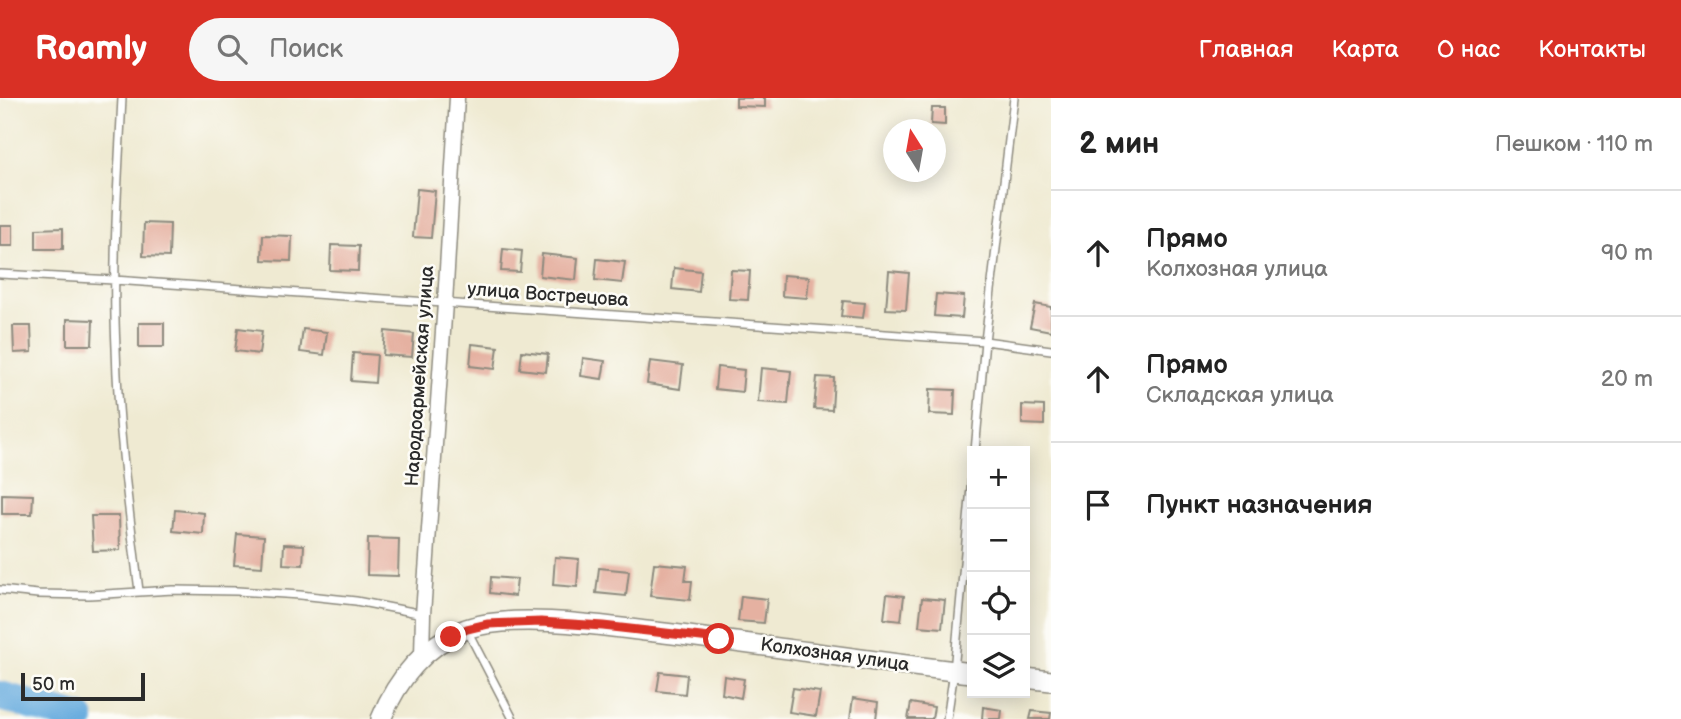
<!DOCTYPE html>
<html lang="ru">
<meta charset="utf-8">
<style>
:root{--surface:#fff;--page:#f6f6f6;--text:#222;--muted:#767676;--line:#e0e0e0;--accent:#d93025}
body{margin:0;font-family:"Balsamiq Sans",sans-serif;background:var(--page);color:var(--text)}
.controls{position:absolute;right:21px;bottom:21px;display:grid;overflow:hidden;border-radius:0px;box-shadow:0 4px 18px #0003}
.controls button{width:63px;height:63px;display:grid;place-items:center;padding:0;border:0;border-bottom:2px solid var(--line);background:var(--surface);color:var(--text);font:35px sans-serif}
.compass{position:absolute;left:883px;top:21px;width:63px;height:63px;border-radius:50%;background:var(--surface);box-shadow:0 4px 18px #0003;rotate:349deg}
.scale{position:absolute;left:21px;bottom:18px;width:124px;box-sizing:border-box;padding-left:7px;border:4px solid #2b2b2b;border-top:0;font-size:19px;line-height:24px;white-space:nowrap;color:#2b2b2b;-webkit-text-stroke:5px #fdfcf7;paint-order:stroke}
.stop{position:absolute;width:21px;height:21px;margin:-16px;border:5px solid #d93025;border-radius:50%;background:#fff}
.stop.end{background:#d93025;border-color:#fff;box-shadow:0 2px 7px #0008}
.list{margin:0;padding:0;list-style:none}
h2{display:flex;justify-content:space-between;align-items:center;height:91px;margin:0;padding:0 28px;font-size:30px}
h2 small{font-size:23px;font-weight:400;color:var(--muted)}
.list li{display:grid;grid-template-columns:46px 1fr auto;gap:21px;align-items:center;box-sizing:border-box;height:126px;padding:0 28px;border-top:2px solid var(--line)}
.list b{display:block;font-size:26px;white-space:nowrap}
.list p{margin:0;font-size:23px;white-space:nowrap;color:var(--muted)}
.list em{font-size:23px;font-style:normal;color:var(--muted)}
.icon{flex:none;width:38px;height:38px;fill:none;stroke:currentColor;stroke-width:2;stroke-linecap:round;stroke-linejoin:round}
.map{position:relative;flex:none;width:1051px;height:621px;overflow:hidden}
header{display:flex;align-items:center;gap:42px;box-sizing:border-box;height:98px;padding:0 35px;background:var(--accent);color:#fff}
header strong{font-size:33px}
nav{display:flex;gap:38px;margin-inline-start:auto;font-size:24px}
.search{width:490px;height:63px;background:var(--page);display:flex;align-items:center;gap:18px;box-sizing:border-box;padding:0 24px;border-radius:38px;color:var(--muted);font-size:26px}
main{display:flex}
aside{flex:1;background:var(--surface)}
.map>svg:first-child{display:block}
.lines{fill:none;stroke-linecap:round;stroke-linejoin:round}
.river{stroke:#6baddf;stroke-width:30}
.building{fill:#e5b1a1}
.service-casing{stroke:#8d8a7e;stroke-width:10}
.minor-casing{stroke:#8d8a7e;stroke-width:17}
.tertiary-casing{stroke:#8d8a7e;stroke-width:22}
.service{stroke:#fff;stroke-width:7}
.minor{stroke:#fff;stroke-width:14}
.tertiary{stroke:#fff;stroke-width:19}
.route{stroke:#d93025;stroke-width:9}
.labels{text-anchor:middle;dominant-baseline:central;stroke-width:5;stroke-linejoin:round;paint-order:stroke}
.street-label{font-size:19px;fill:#2b2b2b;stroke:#fdfcf7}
</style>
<header>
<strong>Roamly</strong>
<div class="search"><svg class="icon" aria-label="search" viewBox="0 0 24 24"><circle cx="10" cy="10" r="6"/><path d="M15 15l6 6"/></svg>Поиск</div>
<nav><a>Главная</a><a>Карта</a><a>О нас</a><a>Контакты</a></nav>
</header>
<main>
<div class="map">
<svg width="1051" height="621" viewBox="0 0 1051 621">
<rect width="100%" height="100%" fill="#fdfcf7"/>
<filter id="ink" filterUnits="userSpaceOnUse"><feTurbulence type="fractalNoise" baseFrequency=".0143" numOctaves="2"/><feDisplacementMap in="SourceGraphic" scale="14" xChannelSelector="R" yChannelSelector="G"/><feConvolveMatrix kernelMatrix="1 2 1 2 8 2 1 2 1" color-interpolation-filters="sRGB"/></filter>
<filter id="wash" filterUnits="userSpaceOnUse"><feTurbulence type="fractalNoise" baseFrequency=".00686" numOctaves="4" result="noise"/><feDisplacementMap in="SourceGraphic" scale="28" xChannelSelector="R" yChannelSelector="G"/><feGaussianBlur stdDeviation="1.57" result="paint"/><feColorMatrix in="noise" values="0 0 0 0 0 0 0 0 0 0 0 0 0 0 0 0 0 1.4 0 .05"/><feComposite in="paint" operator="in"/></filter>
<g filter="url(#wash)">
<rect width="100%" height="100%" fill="#efead2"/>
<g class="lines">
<path class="river" d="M0,598L80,621"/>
</g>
<g id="blocks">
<path class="building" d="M736,0H765V9L736,8Z
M932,10H945V27L931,26Z
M417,91L435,93L431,140L413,139Z
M144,125L170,126L169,159L143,158Z
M0,127H13V148H0Z
M63,130V151H36V131Z
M263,137L292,138L291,163L262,162Z
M331,147L359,148L358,173L330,172Z
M503,151L522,153L520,174L501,173Z
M542,156L578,160L576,182L540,178Z
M597,161L625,164L622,185L595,182Z
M674,170L701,173L699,194L672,191Z
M731,172L750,173L748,202L729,201Z
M889,173L909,175L906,212L886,211Z
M783,177L809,179L807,200L782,198Z
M936,196L964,198L962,220L934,218Z
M843,203L865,205L863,220L841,218Z
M1035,206L1051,209V233L1030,229Z
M67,221L93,222L92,247H67Z
M139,225H164V249H139Z
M13,228H31L32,254L14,255Z
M238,230L262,233L259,256L235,253Z
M303,231L327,234L324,257L300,254Z
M385,233L414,236L412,259L383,257Z
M472,246L498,249L495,271L470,268Z
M522,253L548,256L546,274L520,271Z
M353,255L377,257L375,285L351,283Z
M583,260L605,263L602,281L581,278Z
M650,263L683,267L680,291L647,286Z
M717,269L744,272L742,294L715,291Z
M761,270L791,273L788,306L758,304Z
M817,279L834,280L832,312L814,311Z
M930,291L955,292L954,317L929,316Z
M1022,307L1044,308V327L1022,326Z
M2,396L33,397L32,416H2Z
M175,412L204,415L203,436L173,433Z
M91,418H119L120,452L93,453Z
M237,436L264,438L262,469L234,467Z
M368,440L399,441L398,478L367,477Z
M284,446L304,447L303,467L283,466Z
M555,459L579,461L577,489L553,487Z
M654,465L687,468L685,483H692L690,502L650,498Z
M599,470L629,473L626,498L596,495Z
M491,479L517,481L515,498L490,495Z
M887,496L904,498L901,523L884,521Z
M741,498L767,501L764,525L738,523Z
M922,500L945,502L942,530L919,528Z
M660,574L687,577L685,596L657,593Z
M724,578L744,581L741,600L722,596Z
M793,590L820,594L816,618L789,614Z
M853,600L878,604L876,621H850Z
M911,605L934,609L932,621H908Z
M983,609L1002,612L1001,621H982Z
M1032,613L1051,615L1050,621H1030Z"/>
</g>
</g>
<g filter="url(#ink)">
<use href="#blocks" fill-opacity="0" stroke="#8d8a7e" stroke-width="2"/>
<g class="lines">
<defs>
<path id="service" d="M122,0C118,83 112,167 116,250C118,331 129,412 139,493
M0,176L114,182L985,243L1051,252
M975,353L985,243L1014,0
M0,492L38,496L89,497L173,492L237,493L300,497L356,503L423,516
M467,532L513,621
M947,621L954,573L972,379"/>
<path id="minor" d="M422,559L423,516L445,205L457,0"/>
<path id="tertiary" d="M1025,580L1051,583
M381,621C397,581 425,547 466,531C510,515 598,527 646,533C755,545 863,563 972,575"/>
</defs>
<use href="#service" class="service-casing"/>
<use href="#minor" class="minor-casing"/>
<use href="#tertiary" class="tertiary-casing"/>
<use href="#service" class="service"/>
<use href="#minor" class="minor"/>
<use href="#tertiary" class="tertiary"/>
</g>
</g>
<g class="lines" filter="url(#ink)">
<path class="route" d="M451,539L467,531L488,526L541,524L603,528L719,541"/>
</g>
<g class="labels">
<g class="street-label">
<text transform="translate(548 197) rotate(4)">улица Вострецова</text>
<text transform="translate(420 278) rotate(-86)">Народоармейская улица</text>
<text transform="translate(835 557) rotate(8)">Колхозная улица</text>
</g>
</g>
</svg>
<div class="controls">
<button>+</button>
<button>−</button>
<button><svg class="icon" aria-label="locate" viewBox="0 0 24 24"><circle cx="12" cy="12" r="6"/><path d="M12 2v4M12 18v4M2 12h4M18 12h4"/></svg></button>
<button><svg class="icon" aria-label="layers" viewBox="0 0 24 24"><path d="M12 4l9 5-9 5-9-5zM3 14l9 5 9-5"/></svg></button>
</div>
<svg class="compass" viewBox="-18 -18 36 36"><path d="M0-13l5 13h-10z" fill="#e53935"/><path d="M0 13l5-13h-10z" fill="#767676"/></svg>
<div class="scale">50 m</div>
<div class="stop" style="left:719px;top:541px"></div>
<div class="stop end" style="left:451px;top:539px"></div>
</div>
<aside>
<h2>2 мин<small>Пешком · 110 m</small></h2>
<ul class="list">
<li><svg class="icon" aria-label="ahead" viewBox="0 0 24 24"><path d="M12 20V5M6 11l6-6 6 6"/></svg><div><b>Прямо</b><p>Колхозная улица</p></div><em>90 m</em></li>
<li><svg class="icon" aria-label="ahead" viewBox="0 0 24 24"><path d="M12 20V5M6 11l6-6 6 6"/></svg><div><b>Прямо</b><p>Складская улица</p></div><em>20 m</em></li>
<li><svg class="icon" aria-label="arrive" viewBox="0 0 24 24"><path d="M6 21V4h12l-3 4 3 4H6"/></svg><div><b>Пункт назначения</b></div></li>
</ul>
</aside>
</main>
